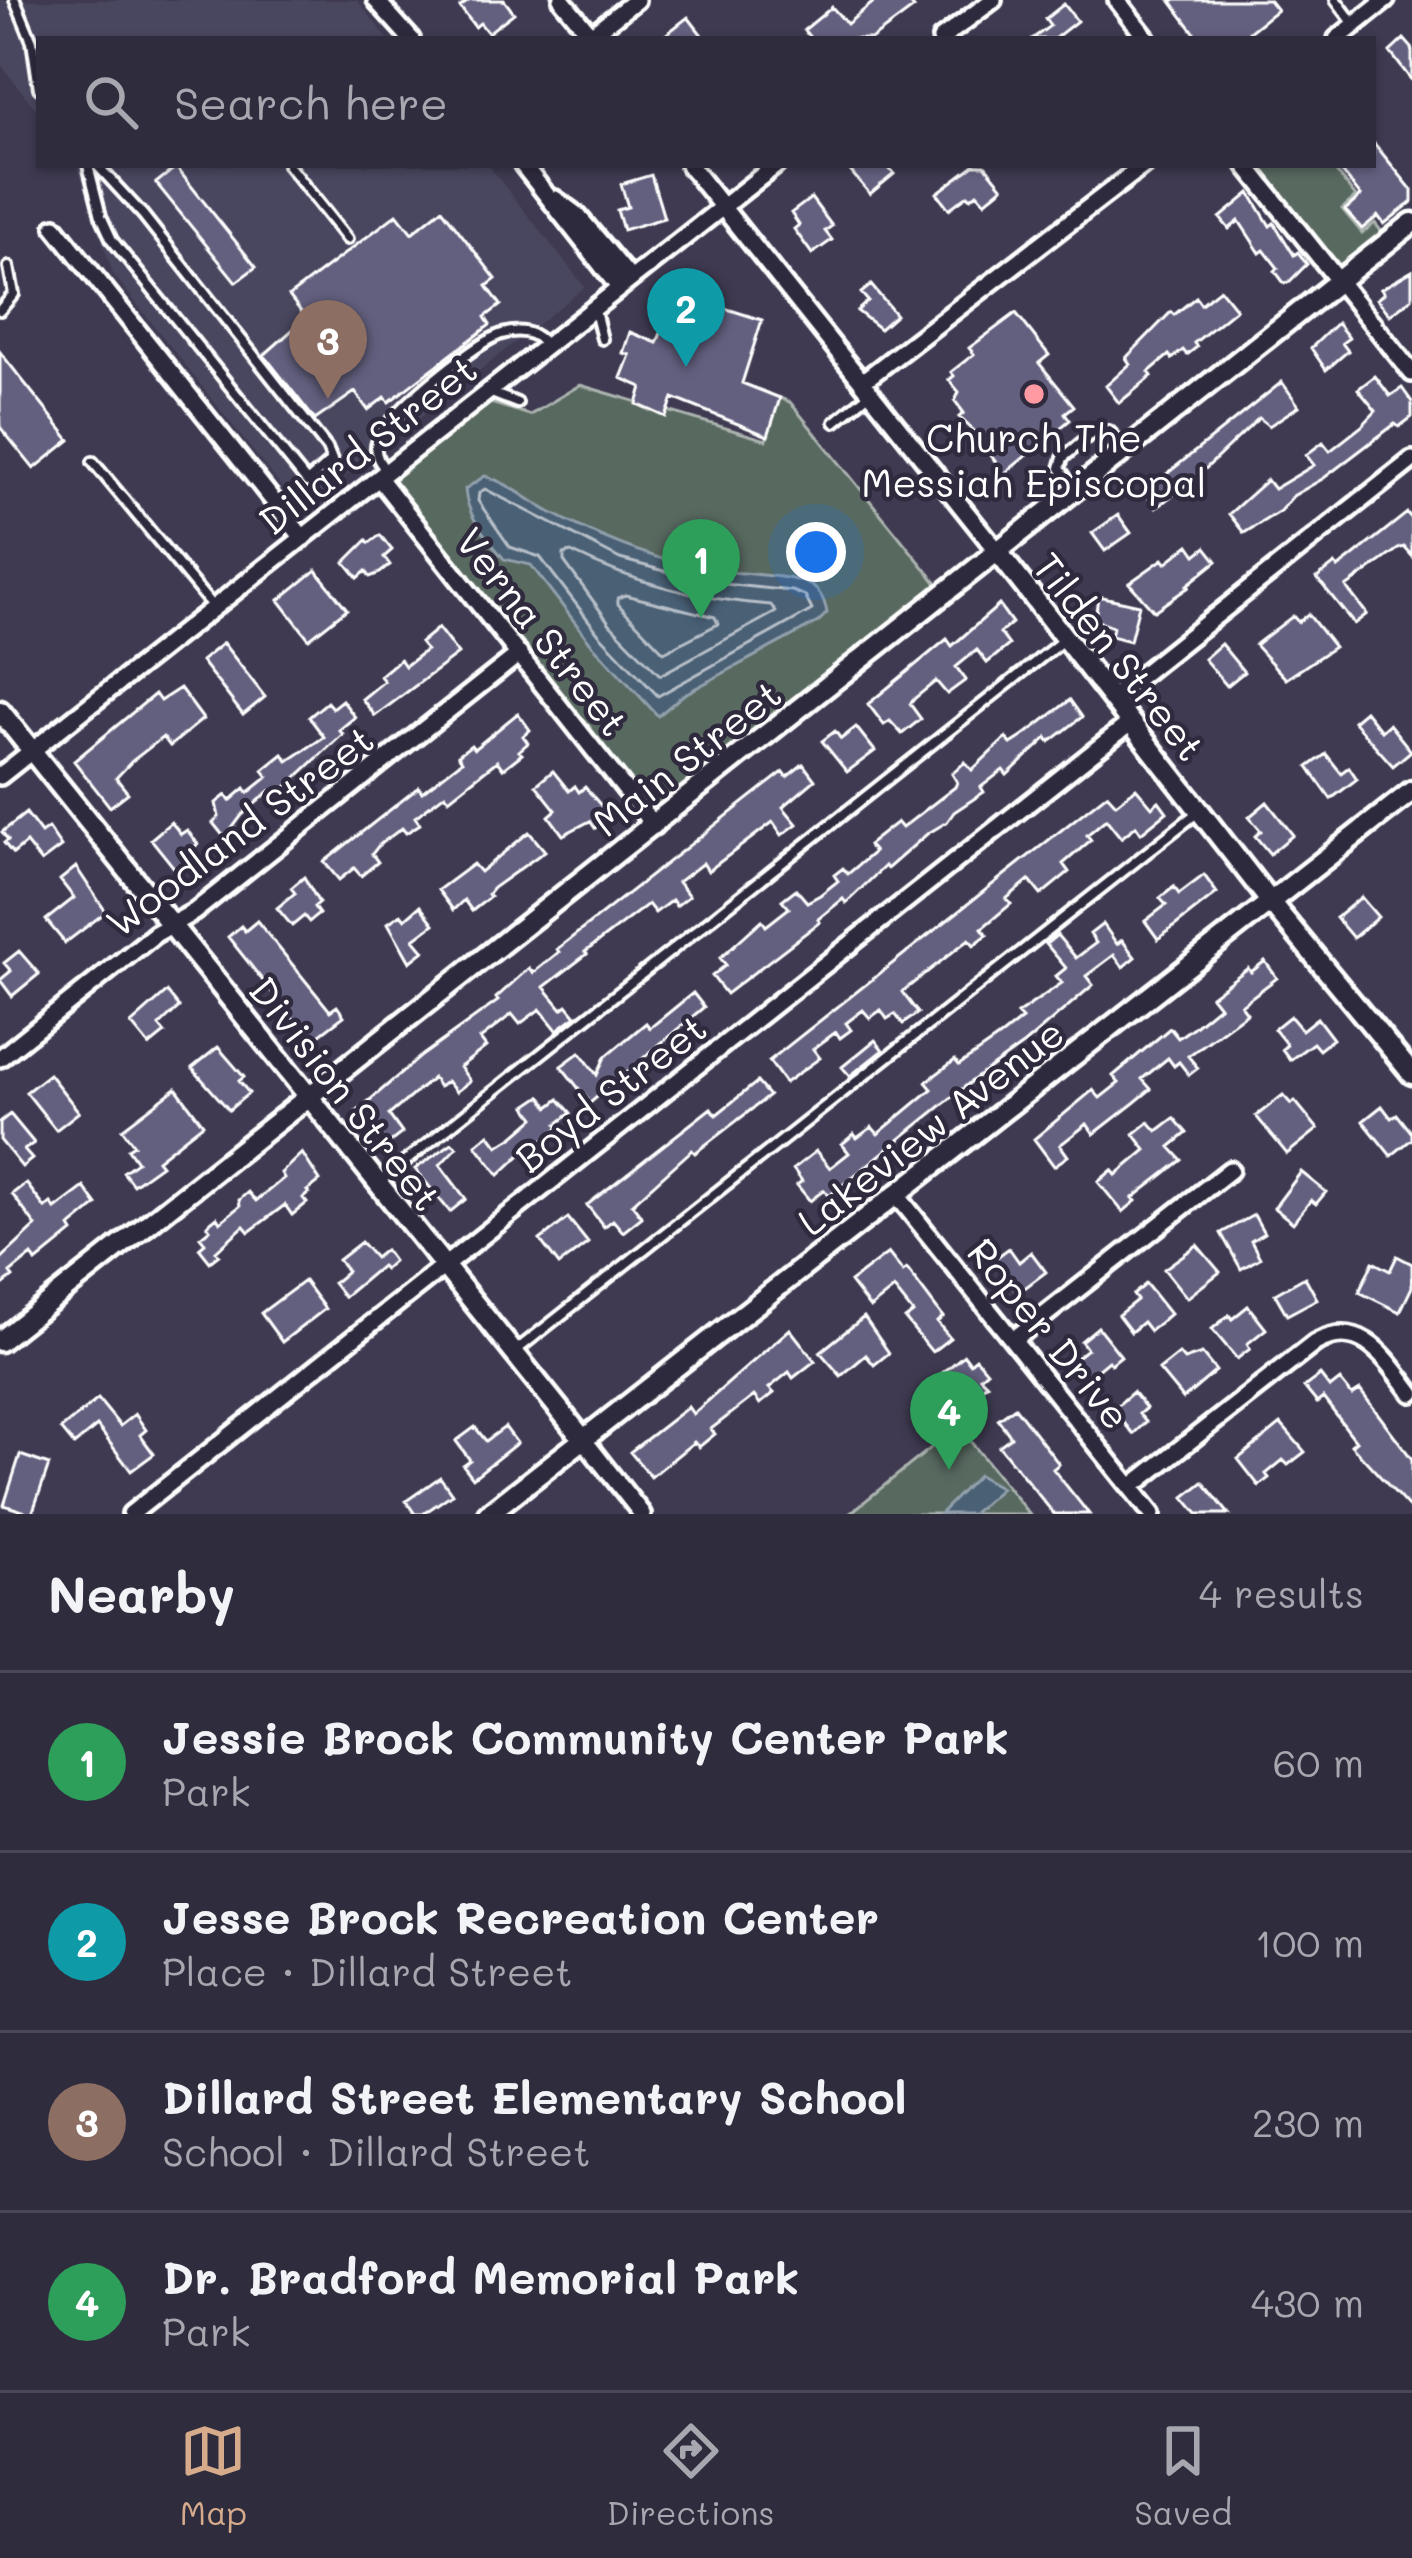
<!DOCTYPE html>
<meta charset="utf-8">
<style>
:root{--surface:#2f2c3d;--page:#373444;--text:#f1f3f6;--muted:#a7a7b0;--line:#4a4857;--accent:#d6ab8b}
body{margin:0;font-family:Mali,sans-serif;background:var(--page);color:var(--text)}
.you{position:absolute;left:816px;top:552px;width:42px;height:42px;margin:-30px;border:9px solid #fff;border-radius:50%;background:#1a73e8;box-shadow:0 0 0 18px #1a73e833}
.badge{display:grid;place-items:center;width:78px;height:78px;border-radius:50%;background:var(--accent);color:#fff;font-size:39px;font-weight:700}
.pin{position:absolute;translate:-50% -99px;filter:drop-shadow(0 3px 6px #0008)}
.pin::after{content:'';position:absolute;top:63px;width:42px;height:36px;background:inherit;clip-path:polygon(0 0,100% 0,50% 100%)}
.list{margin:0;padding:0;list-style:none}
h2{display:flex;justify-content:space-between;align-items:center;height:156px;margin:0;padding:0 48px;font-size:51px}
h2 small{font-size:39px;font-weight:400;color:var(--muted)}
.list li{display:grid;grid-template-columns:78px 1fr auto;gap:36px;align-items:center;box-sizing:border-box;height:180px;padding:0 48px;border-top:3px solid var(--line)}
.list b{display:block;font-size:45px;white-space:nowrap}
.list p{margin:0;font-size:39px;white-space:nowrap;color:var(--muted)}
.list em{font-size:39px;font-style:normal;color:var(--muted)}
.icon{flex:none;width:66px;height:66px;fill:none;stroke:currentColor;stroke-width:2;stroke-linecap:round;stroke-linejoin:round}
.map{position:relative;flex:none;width:1412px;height:1514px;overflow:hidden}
.search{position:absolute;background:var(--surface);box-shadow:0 3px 9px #0004;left:36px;right:36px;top:36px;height:132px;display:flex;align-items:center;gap:30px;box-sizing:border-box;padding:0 42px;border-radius:0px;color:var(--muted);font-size:45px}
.sheet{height:876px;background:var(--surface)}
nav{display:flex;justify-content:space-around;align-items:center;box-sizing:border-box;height:168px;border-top:3px solid var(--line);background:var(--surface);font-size:33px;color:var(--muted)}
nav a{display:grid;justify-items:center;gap:6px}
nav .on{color:var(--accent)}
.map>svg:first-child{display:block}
.built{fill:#4a465f}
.green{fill:#596960;stroke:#acb4b0;stroke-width:3}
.water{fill:#4a6075;stroke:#92a0ac;stroke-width:3}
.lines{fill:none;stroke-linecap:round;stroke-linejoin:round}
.shore{stroke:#b7bfc8;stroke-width:3}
.building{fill:#63617f;stroke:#fff;stroke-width:3}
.service-casing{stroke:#fff;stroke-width:16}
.minor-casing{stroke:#fff;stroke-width:24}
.tertiary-casing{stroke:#fff;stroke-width:27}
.service{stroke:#2f2a3d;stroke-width:8}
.minor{stroke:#2f2a3d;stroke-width:15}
.tertiary{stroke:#2f2a3d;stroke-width:18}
.poi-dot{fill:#ff9aa2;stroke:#2f2a3d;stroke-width:4.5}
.labels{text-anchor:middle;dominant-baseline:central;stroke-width:9;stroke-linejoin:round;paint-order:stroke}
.poi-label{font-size:39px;fill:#fff;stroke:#2f2a3d}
.street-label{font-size:39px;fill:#fff;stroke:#2f2a3d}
</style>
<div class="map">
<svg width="1412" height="1514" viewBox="0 0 1412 1514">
<rect width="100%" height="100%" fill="#3f3a51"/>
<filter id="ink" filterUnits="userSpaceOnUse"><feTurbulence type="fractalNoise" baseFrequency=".00833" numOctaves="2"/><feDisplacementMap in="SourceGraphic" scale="24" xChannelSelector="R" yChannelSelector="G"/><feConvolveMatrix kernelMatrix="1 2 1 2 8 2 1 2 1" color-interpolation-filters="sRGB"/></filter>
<g filter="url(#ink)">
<path class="built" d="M0,0H357L388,39H39V113L0,64Z
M77,165H488L585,287L301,512L113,274Z"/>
<path class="green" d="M1256,165H1331L1356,197L1342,209L1362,233L1375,223L1385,236L1343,269L1337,268Z
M580,385L766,440L780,398L790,402L940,587L654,811L391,480L491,403L530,415Z
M958,1426L1029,1514H849Z"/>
<path class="water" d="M485,476C509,483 528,500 550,512C594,535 639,554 688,566C718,574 786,573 808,584C819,589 825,601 827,613L818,622L683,695L658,716L590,642L531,565L504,559C487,537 467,518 465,489Z
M978,1475L1001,1488L972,1514H940Z"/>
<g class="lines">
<path class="shore" d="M485,489L620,559L705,582L792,591L805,596L812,610L658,696L599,634L540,557L510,547L478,501L479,493Z
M571,552C634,583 701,600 771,605L776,612L660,675L610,624L564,561V554Z
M625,595L715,617L718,624L664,652L618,604V598Z"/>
</g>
<path class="building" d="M470,0H504L514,13L488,33L480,23L475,27L460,7Z
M876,0H907L914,8L872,39H811L804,30L832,7L847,24Z
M1170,0H1269L1277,10L1249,32V39H1199Z
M1064,4L1077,21L1054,39H1032L1050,26L1045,19Z
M688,17L705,39H660Z
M1404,39L1412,48V81L1390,52Z
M1373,142L1412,190V202L1384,224L1378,216L1362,229L1345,210L1361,196L1336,165H1373Z
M860,165H886L894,174L870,194L851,172Z
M974,165H985L1003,187L985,202L977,193L971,198L968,195L949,209L937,193Z
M176,167L256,267L236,282L156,183Z
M651,175L664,218L623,230L617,210L628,207L621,184Z
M1250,193L1270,226L1274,223L1294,255L1298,252L1307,264L1289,282L1284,283L1275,271L1278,268L1264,250L1260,253L1239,221L1229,229L1220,218Z
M811,198L832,226L825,231L832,240L812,254L794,229L799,225L791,213Z
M442,209L496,279L487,286L501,305L485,317L490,325L389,402L385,397L368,410L355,392L315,420L264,355L306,318L289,296L397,214L412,233Z
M1412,271V298L1390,315L1377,299L1384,293L1381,289Z
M871,285L896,315L880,329L857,311L868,301L861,293Z
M1220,289L1236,309L1194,343L1197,347L1187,355L1183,350L1172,359L1169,355L1149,372L1152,376L1119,403L1106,386L1130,364L1126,358L1171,312L1174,315L1196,297L1201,304Z
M677,293L762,320L742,383L780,398L768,436L673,398L666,417L637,404L642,387L621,378L630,355L623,353L630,332L657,343Z
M1016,313L1049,355L1039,363L1074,406L1065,413L1070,420L1004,474L974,431L959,417L964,413L955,401L959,392L949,380L954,376L951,372L974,354L969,348Z
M1337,323L1349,338L1342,343L1348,351L1326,370L1311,348Z
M0,352L70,440L34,469L0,427Z
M1375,376L1390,396L1402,388L1412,402V417L1399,427L1395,424L1324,478L1293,496L1280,511L1244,533L1229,514L1267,480L1274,489L1314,465L1306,455L1323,442L1330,451L1362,426L1376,411L1358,389Z
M1282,382L1299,406L1269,426L1259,418L1201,473L1156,508L1144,492Z
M1407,513L1412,519V556L1404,547L1398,549L1346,587L1367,614L1354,624L1317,578L1335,564L1338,568Z
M1118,515L1131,533L1105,551L1092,533Z
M380,535L392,550L384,557L390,565L380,573L370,577L366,571L358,578L345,562L367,540L369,543Z
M1189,545L1196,555L1206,547L1217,561L1187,585L1189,587L1154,611L1129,583L1163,559L1166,563Z
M316,570L347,609L309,639L279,600Z
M1098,596L1139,605L1130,641L1111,636L1113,627L1095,620Z
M999,605L1012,623L1000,633L1009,645L987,663L977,650L956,667L966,680L947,694L936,681L915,698L910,704L921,719L902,734L890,721L884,725L868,704L947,639L952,646Z
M1308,614L1334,647L1286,679L1255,645L1293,616L1298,622Z
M438,628L458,654L375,716L362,699L384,681L380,676L400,659L405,666L426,650L420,643Z
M223,643L265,697L243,715L201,661Z
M1221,644L1244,672L1227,686L1204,659Z
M180,688L203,719L170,746L163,737L132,761L116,778L128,793L110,807L74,761L155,694L160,701Z
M342,700L355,717L339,730L343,734L275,797L270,791L242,815L225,838L213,823L219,817L216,803L226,795L230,801L245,788L248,793L268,777L263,770L283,754L288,761L324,737L309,717L327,702L332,708Z
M1070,700L1082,717L1050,742L1047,738L1007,775L1003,770L981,787L984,792L954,812L947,822L927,834L887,869L885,866L846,903L843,899L818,919L820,922L726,994L712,976L726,965L720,958L762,920L766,926L789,908L782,900L796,889L807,902L820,895L838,881L834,875L843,868L848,874L874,852L868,845L897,822L902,828L955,787L957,782L952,774L965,762L972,770L1006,738L1011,744L1022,737Z
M1365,711L1381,731L1389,724L1411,751L1393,766L1353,721Z
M518,713L530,730L523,736L528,743L519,751L522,754L503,769L497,761L449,799L445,794L415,817L420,824L406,833L402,828L379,845L372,854L378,862L361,876L354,868L339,880L324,862L419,787L422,792L462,761L458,755L471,745L474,749Z
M856,727L875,751L847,772L822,741L835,731L841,739Z
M1326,754L1341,773L1349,767L1357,779L1331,799L1308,767Z
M803,764L815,780L783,807L797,824L782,835L773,822L708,871L703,863L678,882L689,896L676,906L672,900L655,913L648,904L585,952L587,954L544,987L562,1009L567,1005L576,1016L557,1030L540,1009L520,1024L512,1014L480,1039L486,1047L460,1067L470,1081L456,1092L447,1081L439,1087L433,1078L389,1115L402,1133L384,1147L356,1112L420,1057L498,1001L496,998L529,968L533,973L559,952L557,949L783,772L787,777Z
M553,771L569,791L575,786L579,792L585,787L610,816L595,828L590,821L563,835L549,816L556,810L536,785Z
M1136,788L1152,807L1159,801L1167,812L1141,833L1136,826L1121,838L1106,819L1087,835L1091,840L1063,864L1069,872L1041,895L1029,880L1006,899L1011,904L982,928L987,935L974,945L969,939L902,992L918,1013L903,1024L895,1014L887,1019L881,1010L870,1018L863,1010L846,1023L851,1030L840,1038L836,1032L813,1049L820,1058L785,1083L769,1061L1107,794L1116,804Z
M1267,802L1293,835L1270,854L1255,836L1261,831L1249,817Z
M26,813L41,833L48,828L61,847L41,862L26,843L13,854L4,843L8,840L2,832Z
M171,822L181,834L187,830L198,844L193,848L201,857L179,874L151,839Z
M529,832L545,851L493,888L488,894L490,897L472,911L464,900L453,910L438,890L473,864L480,872Z
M76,867L106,912L65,943L46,920L74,898L60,880Z
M1204,875L1217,893L1158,939L1145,921L1166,905L1160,898L1174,887L1179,894Z
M304,877L319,903L314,907L319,914L309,922L304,916L292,926L277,908L295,893L291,888Z
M1361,897L1378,917L1353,938L1336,918Z
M420,906L434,924L414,939L424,951L410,962L388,923L401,914L405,919Z
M257,921L330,1011L337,1006L344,1016L311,1041L228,937L241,926L245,931Z
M1103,924L1117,944L1122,940L1135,957L1123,967L1114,955L1086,976L1093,985L1024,1044L972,1081L829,1196L824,1190L810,1201L797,1185L802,1181L793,1169L816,1151L830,1168L849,1153L842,1144L854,1134L857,1138L872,1127L878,1134L932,1089L926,1082L955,1060L959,1065L998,1038L1022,1019L1017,1014L1062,983L1056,976L1066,968L1046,944L1057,935L1076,958L1096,943L1090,934Z
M19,951L39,974L12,996L0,980L11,971L4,963Z
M1265,961L1277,978L1241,1005L1247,1013L1188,1056L1198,1068L1189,1075L1179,1062L1174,1066L1168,1058L1142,1079L1151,1089L1134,1103L1094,1134L1087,1124L1060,1145L1068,1156L1054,1166L1034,1139L1093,1090L1100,1098L1119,1083L1113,1076L1170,1028L1178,1038L1192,1028L1219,1006L1211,996L1248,968L1251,972Z
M167,992L179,1007L159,1026L165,1033L149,1046L131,1024Z
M693,993L704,1007L590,1103H585L587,1099L561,1066L580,1052L597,1075L605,1057L646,1023L650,1028Z
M1290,1016L1302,1030L1317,1018L1333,1039L1319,1050L1313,1043L1290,1060L1282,1049L1287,1045L1274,1029Z
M875,1040L883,1050L850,1076L842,1067Z
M218,1047L244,1077L239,1081L249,1093L229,1110L192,1068Z
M49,1074L79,1112L56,1130L26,1092Z
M757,1082L769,1096L695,1153L692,1150L632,1204L642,1217L623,1232L613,1220L604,1227L587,1205L711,1108L716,1115Z
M176,1088L203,1124L157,1160L161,1165L133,1185L123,1172L137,1162L128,1149L134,1145L122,1129Z
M1283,1095L1291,1104L1295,1101L1318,1129L1287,1154L1256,1116Z
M541,1096L549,1107L559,1099L571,1113L557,1124L559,1127L537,1145L534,1142L499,1175L476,1145L489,1134L498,1146L514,1136L535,1118L526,1106Z
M1382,1106L1391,1118L1397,1114L1412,1133V1139L1391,1156L1363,1121Z
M10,1114L34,1143L24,1150L32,1159L22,1167L0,1140V1122Z
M1174,1118L1187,1133L1170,1147L1182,1160L1133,1198L1136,1201L1123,1212L1098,1182L1112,1170L1116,1175L1146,1150L1134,1134L1149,1122L1157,1131Z
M452,1143L457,1147L440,1165L466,1199L450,1212L415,1169Z
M302,1153L320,1181L307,1191L309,1193L303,1198L307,1203L292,1215L285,1205L249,1232L244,1226L216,1251L219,1255L210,1262L199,1248L205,1243L200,1237L210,1229L207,1225L217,1217L220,1222L240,1206L239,1200L248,1192L256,1201L284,1178L281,1173Z
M1301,1172L1326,1192L1316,1204L1311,1200L1293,1223L1274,1208Z
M26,1183L45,1208L51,1203L55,1209L84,1187L97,1205L70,1227L73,1232L36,1262L32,1255L10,1273L13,1277L0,1287V1260L36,1226L12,1194Z
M1254,1215L1264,1233L1251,1241L1260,1258L1241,1269L1221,1233Z
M568,1218L588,1243L559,1265L540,1240Z
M361,1242L375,1258L385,1250L393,1261L384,1269L381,1266L344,1297L333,1283L347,1271L338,1260Z
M1197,1245L1220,1272L1187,1298L1164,1269Z
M1009,1248L1019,1262L1031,1252L1046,1272L1018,1293L993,1260Z
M888,1253L903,1272L907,1269L943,1317L937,1322L950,1338L932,1352L905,1319L913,1313L894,1289L870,1308L850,1282Z
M1397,1256L1412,1264V1287L1400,1312L1359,1292L1373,1262L1390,1271Z
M1305,1277L1317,1299L1287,1315L1275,1294Z
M304,1281L325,1309L282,1342L261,1313Z
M1146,1284L1170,1314L1150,1331L1143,1322L1131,1332L1118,1315L1137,1300L1133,1295Z
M1248,1306L1266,1329L1247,1344L1250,1349L1237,1359L1212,1329L1229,1315L1232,1319Z
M864,1317L889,1353L874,1365L866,1355L841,1376L820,1352Z
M1098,1327L1121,1356L1111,1364L1108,1361L1084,1381L1069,1363L1087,1349L1081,1341Z
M790,1329L815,1361L793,1378L789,1372L769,1388L774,1393L760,1404L754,1396L711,1429L715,1434L699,1447L694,1442L651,1477L630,1452L688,1407L693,1414Z
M1179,1354L1184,1360L1202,1354L1216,1371L1183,1399L1159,1370Z
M964,1355L970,1363L976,1358L987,1371L980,1377L987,1384L963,1404L940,1375Z
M1320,1375L1330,1388L1340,1380L1352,1395L1360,1390L1412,1459V1511L1351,1445L1356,1441L1323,1398L1317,1403L1304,1387Z
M1133,1392L1146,1408L1139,1414L1146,1422L1133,1434L1113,1409Z
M98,1399L120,1426L135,1414L146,1430L140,1435L154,1454L131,1471L97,1426L74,1445L61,1429Z
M1015,1407L1059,1464L1053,1469L1089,1514H1054L999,1446L1011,1437L998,1419Z
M1281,1424L1305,1452L1288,1465L1283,1460L1266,1474L1269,1478L1259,1486L1238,1459Z
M475,1427L486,1441L505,1427L517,1443L473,1478L463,1465L470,1460L456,1441Z
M20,1455L49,1465L32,1514L4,1505Z
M440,1477L452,1494L423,1514H415L406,1501Z
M1203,1482L1229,1514H1198L1184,1497Z"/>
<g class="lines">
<defs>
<path id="service" d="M15,0L32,41L39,88
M1336,0L1354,24
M88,165L101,216L112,240L307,482L332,460L327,448L143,215L97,165
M288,165L347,239
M0,310L14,294L9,267
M595,311L602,339
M489,392L517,403
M835,422L869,394
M93,462L213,607
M387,472C381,464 375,457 376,447C377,421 477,341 502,334C519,329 534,331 545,344
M1073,489L1060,468L1063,458L1096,430L1109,431L1126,449
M378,1183L1062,641
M513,1353L1198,812"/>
<path id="minor" d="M376,0L411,39
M562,0L594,39
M1117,0L1147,39
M591,35L636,0
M941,39L993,0
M1337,39L1386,0
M523,165L618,286
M689,165L997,551
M1246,165L1412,373
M555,199L578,216L629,277
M55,227L303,538
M862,382L1144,165
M379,478L654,826
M1111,699L1412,460
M0,776L776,165
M0,1058L155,934L194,912L519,654
M896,1194L1152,1514
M1013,1340L1230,1170
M583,1439L642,1514
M1131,1487L1315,1343C1362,1317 1386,1359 1412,1393
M131,1514L1130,723"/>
<path id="tertiary" d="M997,551L1280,914L1412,1074
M0,711L583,1439
M0,1341L1412,223
M488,1514L1412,791"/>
</defs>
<use href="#service" class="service-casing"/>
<use href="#minor" class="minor-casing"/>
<use href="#tertiary" class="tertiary-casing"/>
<use href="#service" class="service"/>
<use href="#minor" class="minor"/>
<use href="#tertiary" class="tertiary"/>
</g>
</g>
<circle class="poi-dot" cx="1034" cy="394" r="12"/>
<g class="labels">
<g class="poi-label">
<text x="1034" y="436">Church The<tspan x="1034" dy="45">Messiah Episcopal</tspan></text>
</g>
<g class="street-label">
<text transform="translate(367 444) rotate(-38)">Dillard Street</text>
<text transform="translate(543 631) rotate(52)">Verna Street</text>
<text transform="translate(1120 656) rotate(52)">Tilden Street</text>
<text transform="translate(686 757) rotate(-38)">Main Street</text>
<text transform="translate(239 830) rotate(-37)">Woodland Street</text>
<text transform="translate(610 1092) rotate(-38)">Boyd Street</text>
<text transform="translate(346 1093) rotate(52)">Division Street</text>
<text transform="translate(930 1126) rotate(-38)">Lakeview Avenue</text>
<text transform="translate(1050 1333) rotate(51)">Roper Drive</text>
</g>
</g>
</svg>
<div class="you"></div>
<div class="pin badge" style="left:701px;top:618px;background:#2e9e5b">1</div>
<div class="pin badge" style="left:686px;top:367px;background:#0f9aa8">2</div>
<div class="pin badge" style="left:328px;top:399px;background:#8d6e63">3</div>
<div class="pin badge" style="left:949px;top:1470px;background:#2e9e5b">4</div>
<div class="search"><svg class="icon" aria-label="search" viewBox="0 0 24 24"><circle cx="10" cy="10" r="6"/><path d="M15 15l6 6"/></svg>Search here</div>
</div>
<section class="sheet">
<h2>Nearby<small>4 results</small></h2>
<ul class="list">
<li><span class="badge" style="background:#2e9e5b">1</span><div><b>Jessie Brock Community Center Park</b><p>Park</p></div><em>60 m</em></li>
<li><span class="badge" style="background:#0f9aa8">2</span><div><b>Jesse Brock Recreation Center</b><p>Place · Dillard Street</p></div><em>100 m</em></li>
<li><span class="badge" style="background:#8d6e63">3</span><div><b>Dillard Street Elementary School</b><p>School · Dillard Street</p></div><em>230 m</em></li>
<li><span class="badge" style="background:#2e9e5b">4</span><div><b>Dr. Bradford Memorial Park</b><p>Park</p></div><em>430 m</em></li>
</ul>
</section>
<nav>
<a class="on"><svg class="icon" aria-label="map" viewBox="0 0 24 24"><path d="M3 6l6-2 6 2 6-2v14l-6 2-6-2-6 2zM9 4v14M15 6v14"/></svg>Map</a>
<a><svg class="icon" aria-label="directions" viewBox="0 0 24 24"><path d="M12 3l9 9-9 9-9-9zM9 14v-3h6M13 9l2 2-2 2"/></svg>Directions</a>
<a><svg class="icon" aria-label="saved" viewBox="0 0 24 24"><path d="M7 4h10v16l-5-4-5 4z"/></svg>Saved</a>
</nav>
